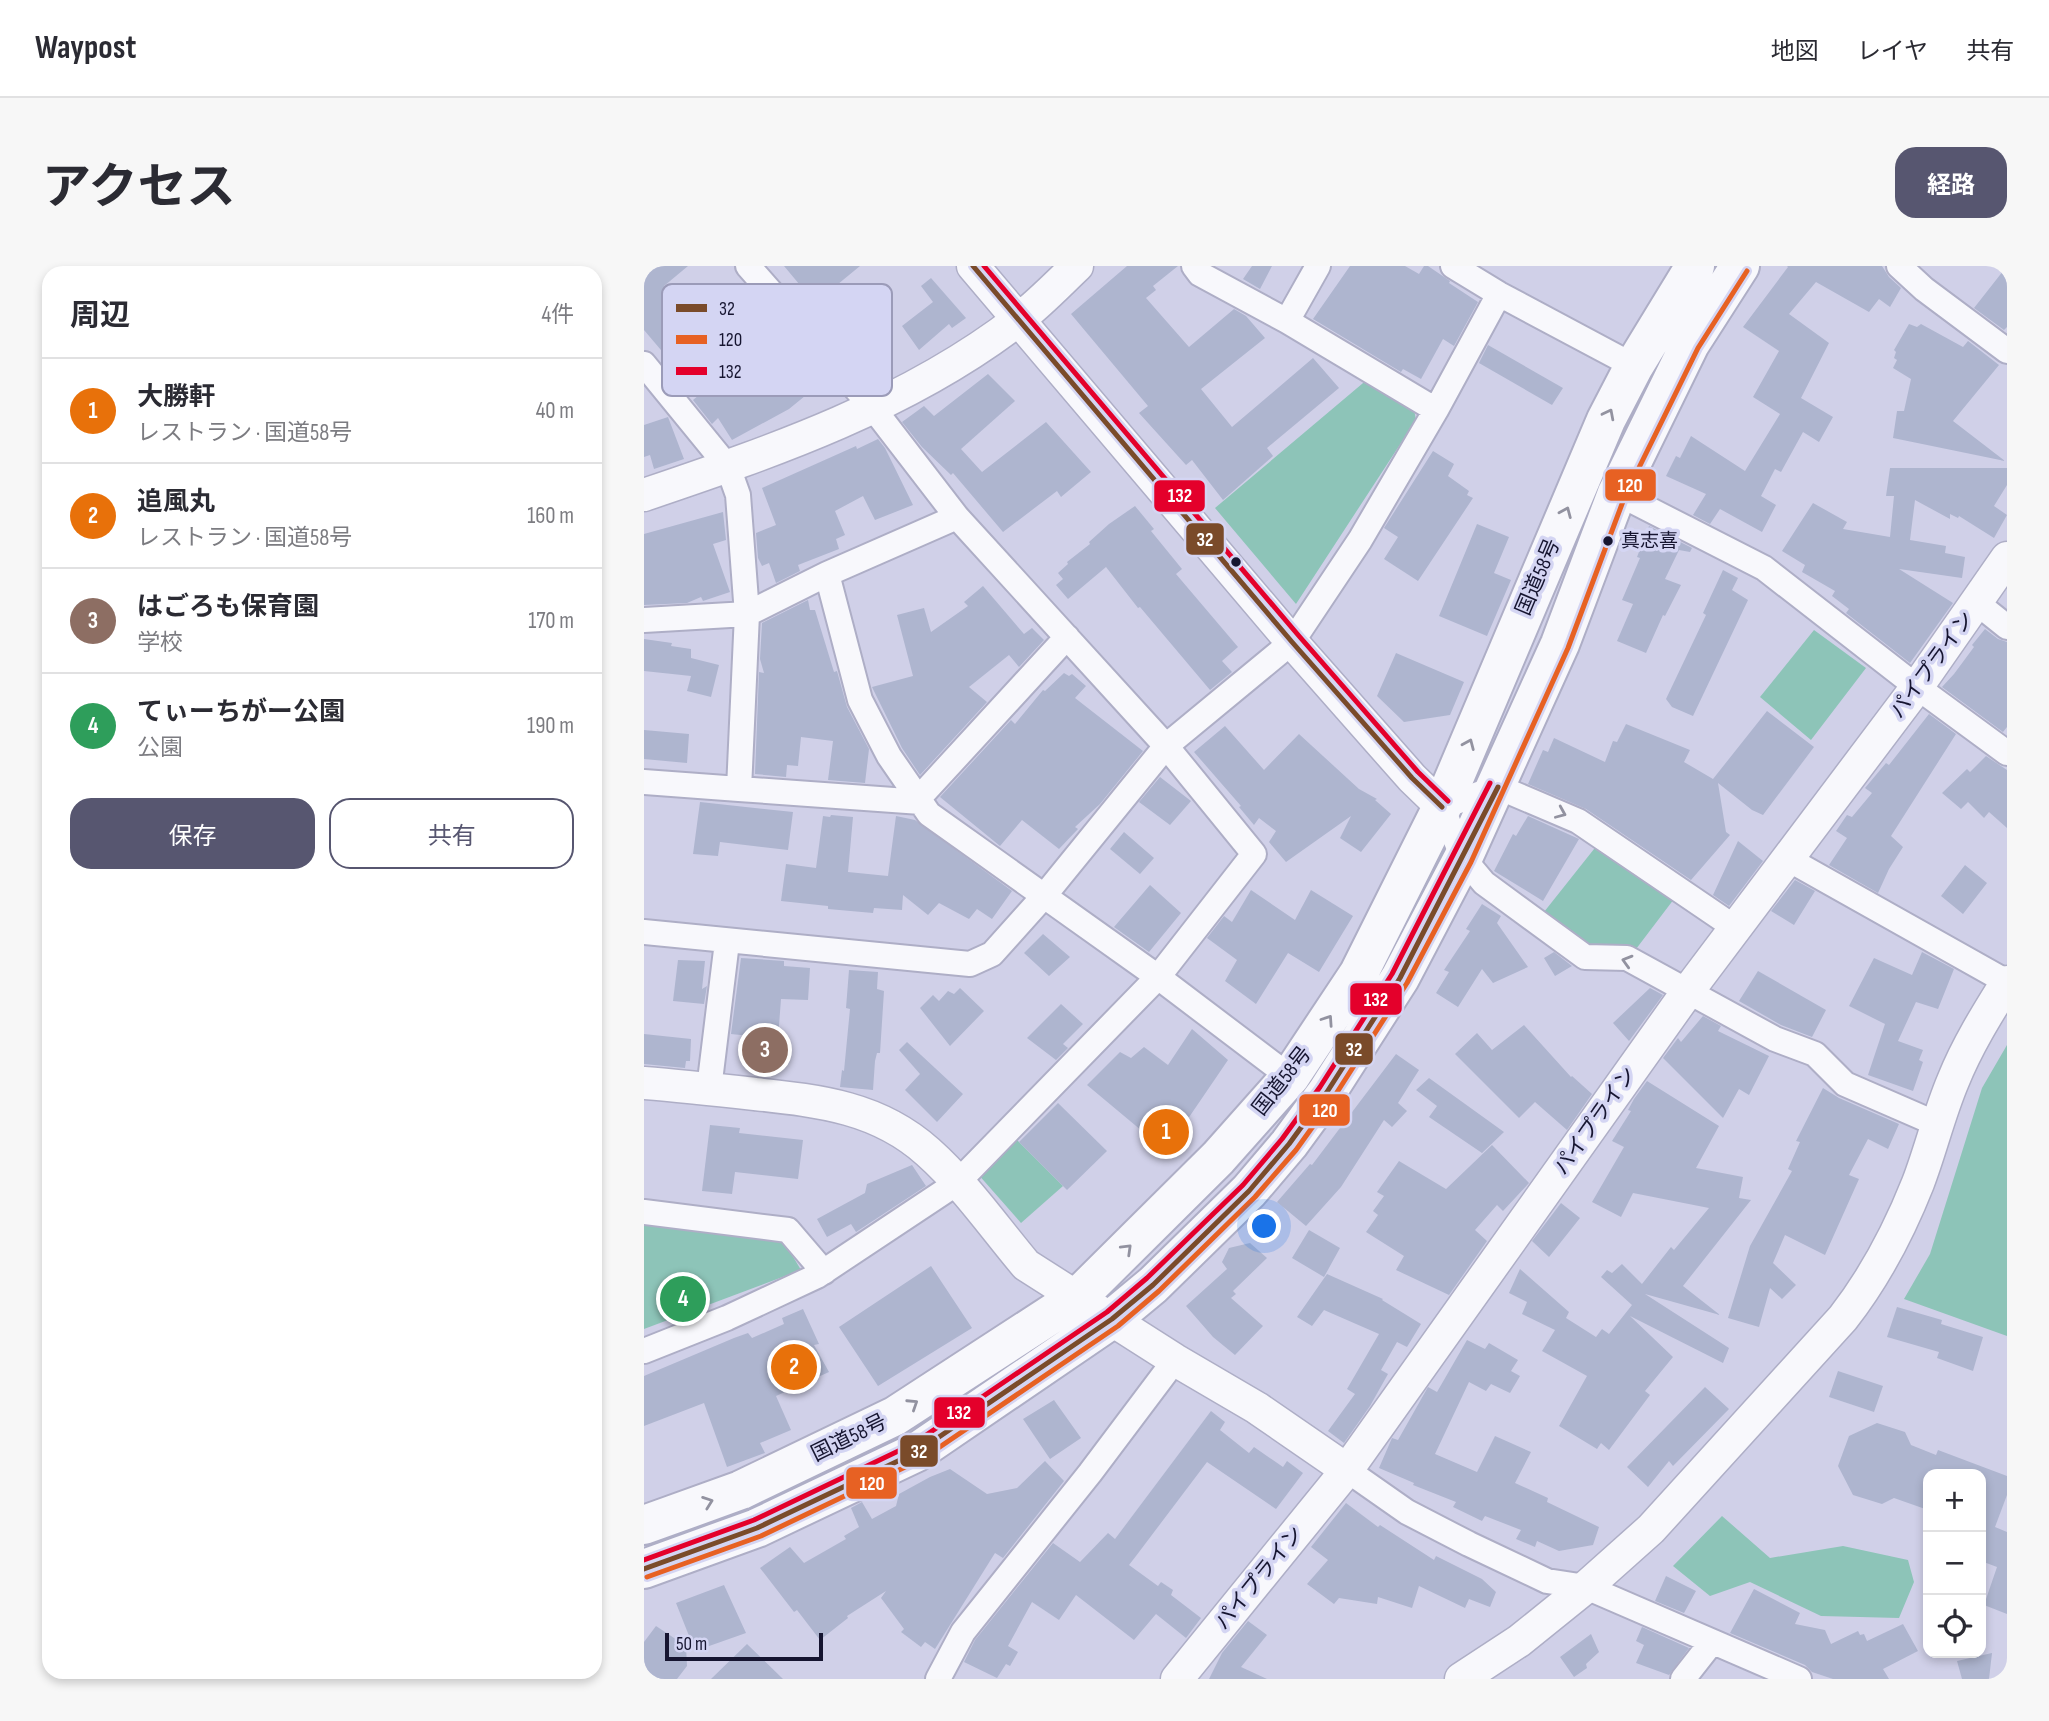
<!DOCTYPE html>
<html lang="ja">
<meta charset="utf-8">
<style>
:root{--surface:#fff;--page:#f7f7f7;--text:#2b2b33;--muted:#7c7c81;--line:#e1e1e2;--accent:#575670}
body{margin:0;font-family:"Sofia Sans Condensed","Noto Sans JP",sans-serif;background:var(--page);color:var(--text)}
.controls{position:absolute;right:21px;bottom:21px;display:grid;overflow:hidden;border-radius:14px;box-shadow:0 4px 10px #0003}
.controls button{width:63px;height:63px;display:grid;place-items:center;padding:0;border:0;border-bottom:2px solid var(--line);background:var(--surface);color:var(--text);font:35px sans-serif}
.scale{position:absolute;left:21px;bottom:18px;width:158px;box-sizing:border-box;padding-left:7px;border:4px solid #161530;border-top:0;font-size:19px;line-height:24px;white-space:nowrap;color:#161530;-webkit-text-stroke:5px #d4d5f3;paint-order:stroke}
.you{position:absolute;left:621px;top:961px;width:24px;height:24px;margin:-18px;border:5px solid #fff;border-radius:50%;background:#1a73e8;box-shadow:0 0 0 10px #1a73e833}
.badge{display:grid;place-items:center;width:46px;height:46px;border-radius:50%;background:var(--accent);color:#fff;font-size:23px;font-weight:700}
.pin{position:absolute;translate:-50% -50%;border:4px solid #fff;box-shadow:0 2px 7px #0006}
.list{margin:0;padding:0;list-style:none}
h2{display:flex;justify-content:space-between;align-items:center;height:91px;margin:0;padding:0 28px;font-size:30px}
h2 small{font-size:23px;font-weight:400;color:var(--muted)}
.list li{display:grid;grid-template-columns:46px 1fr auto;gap:21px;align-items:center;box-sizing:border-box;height:105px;padding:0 28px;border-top:2px solid var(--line)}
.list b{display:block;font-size:26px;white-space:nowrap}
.list p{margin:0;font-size:23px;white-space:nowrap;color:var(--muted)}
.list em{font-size:23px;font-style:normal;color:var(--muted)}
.actions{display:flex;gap:14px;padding:21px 28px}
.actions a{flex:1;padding:16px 0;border:2px solid var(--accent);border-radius:21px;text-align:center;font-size:24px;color:var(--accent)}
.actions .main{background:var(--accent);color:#fff}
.icon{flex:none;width:38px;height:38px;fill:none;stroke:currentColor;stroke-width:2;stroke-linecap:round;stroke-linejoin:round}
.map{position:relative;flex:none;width:1363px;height:1413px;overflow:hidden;border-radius:21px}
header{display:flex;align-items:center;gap:42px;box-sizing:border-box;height:98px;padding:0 35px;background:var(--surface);border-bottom:2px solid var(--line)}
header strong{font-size:33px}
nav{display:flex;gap:38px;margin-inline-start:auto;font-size:24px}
.intro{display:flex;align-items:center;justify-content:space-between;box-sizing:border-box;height:168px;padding:0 42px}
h1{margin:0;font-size:49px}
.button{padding:18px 32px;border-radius:21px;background:var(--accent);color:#fff;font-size:24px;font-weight:700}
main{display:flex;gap:42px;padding:0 42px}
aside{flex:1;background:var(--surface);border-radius:21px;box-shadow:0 4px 10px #0003}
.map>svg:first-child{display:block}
.green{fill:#8dc4b8}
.building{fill:#aeb5cf}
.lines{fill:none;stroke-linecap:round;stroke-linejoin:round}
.minor-casing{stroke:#aeaec6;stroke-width:28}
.tertiary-casing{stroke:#aeaec6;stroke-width:35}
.trunk-casing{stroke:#aeaec6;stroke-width:42}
.minor{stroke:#f8f8fc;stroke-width:24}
.tertiary{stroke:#f8f8fc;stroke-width:32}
.trunk{stroke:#f8f8fc;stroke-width:38}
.bus-1-casing{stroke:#d4d5f3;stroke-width:10}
.bus-2-casing{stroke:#d4d5f3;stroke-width:10}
.bus-3-casing{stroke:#d4d5f3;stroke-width:10}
.bus-1{stroke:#7a4b2a;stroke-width:5}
.bus-2{stroke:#e76123;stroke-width:5}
.bus-3{stroke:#e4002b;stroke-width:5}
.oneway{stroke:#9292a0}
.bus-dot{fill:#161530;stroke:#d4d5f3;stroke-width:2.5}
.labels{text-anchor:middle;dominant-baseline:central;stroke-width:7;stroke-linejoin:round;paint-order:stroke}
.bus-label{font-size:19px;fill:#161530;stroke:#d4d5f3;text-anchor:start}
.street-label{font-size:21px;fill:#161530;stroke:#d4d5f3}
.key{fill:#d4d5f3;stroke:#9b9bb8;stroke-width:2}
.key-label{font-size:19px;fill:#161530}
.line-badge{stroke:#d4d5f3;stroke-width:2.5}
.badge-label{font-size:19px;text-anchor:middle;font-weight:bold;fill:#fff}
</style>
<header>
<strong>Waypost</strong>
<nav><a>地図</a><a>レイヤ</a><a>共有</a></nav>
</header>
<div class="intro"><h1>アクセス</h1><a class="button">経路</a></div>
<main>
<aside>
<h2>周辺<small>4件</small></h2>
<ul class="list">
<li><span class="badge" style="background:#e8710a">1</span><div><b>大勝軒</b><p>レストラン · 国道58号</p></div><em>40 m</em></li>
<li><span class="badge" style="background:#e8710a">2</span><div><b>追風丸</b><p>レストラン · 国道58号</p></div><em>160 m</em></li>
<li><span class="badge" style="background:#8d6e63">3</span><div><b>はごろも保育園</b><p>学校</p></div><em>170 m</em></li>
<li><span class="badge" style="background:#2e9e5b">4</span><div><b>てぃーちがー公園</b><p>公園</p></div><em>190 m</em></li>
</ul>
<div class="actions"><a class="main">保存</a><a>共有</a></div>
</aside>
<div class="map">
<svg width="1363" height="1413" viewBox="0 0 1363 1413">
<rect width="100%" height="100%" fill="#d0d0e8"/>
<path class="green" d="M725,112L769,138L772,154L652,338L571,242Z
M1170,364L1222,402L1167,474L1116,431Z
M954,578L1030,633L989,687L945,681L900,646Z
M1363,779V1070L1260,1033L1286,988L1338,822Z
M369,870L419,920L377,957L333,907Z
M0,957L139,974L157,1004L0,1063Z
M1078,1250L1126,1292L1199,1280L1264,1294L1270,1316L1255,1352L1177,1350L1106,1316L1066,1330L1029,1300Z"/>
<path class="building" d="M0,0H44L20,20L32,35L26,40L63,85L103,47L129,75L136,70L156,92L161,87L183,112L145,143L88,174L74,152L68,158L49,134L55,129L0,64Z
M140,0H216L171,37Z
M483,0H534L509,20L512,24L502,32L545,81L590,43L602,50L621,72L557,123L588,161L669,92L695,122L623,182L629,190L579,234L548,194L542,199L495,147L504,140L427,48Z
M608,0H628L616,23L599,13Z
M706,0H761L775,8L780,0H784L806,15L805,17L834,36L810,80L799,73L777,113L759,103L757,106L669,53Z
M1143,0H1238L1245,11L1257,22L1246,41L1235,33L1225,46L1172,16L1145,48L1185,77L1157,132L1189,151L1175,176L1159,166L1137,206L1131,203L1117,230L1132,239L1118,266L1076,243L1066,258L1049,249L1062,228L1022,210L1032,190L1036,192L1047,170L1101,205L1136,148L1109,131L1135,85L1099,61L1144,1Z
M1363,0V61L1360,64L1330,42Z
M287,12L322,52L308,62L305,58L275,84L258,60L289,36L277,20Z
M1265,58L1273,61L1277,58L1319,81L1324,75L1355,99L1309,155L1361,195L1249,172L1253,145H1260L1267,113L1249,102L1253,94L1250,92L1252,86L1250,84Z
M844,79L919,122L908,139L835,97Z
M344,108L371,135L317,183L338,206L402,156L447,206L417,231L413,225L359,266L309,207L307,209L278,181L258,156L280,140L290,150Z
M24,151L40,193L10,203L6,189L0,191V159Z
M234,173L241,182L269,239L231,254L219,230L191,245L201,269L192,273L195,283L154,299L156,305L132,317L125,297L118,300L114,292L112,267L132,259L118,222L212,180L213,183Z
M789,185L810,198L804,210L825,225L823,229L829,232L774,315L740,293L754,271L740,262Z
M1246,202H1363V219L1350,240L1363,249L1350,272L1315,250L1314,252L1306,248V253L1271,234L1266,274L1302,280L1301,287L1321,291L1318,312L1255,303L1309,337L1266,397L1202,347L1205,343L1188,330L1191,325L1158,306L1161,299L1138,285L1169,237L1203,256L1199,263L1246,271L1250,230H1242Z
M491,240L510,263L507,265L538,303L532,308L594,381L578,395L588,406L566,424L496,341L494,342L462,301L424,333L412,319L419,313L414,307L424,298L423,296L446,278L445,276L465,258Z
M79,246L82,274L69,278L86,326L59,335L57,331L43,337L0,339V268Z
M833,258L865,271L850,307L867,314L843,370L795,350Z
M1005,260L1048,282L1046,286L1035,284L1021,313L1037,319L1021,350L1019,349L1002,387L973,375L989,338L978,334L996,292L993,291Z
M1079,304L1094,312L1088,324L1104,334L1049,450L1028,441L1022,433L1062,349L1059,347Z
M339,320L380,368L388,362L400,374L375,401L365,389L325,421L343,436L276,509L258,482L228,421L269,410L253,349L280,342L287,366L324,340L320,336Z
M164,334L166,344H171L190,406L193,405L203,441L225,483L221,517L184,514L189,475L157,471L154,500L143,499L142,511L111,508L115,406L120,407L116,393L118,357Z
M1341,363L1354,373L1363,376V461L1359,466L1298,421L1310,408L1330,381L1328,379Z
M0,373L28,377L27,380L47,383V392L75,399L67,431L43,425L47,410L0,405Z
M752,387L820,416L806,449L760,456L733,430Z
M420,407L425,410L428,408L442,420L431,432L499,485L456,538L431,561L434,563L415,583L378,554L356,580L296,531L367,454L371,458L399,424L401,425Z
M1123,445L1170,481L1119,549L1108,544L1074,517L1082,566L1086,569L1047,614L942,543L884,518L899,484L904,486L910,472L961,496L969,475L973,476L982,458L1046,484L1040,496L1069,513Z
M1285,448L1312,468L1247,570L1259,581L1245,603L1234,627L1185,599L1203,572L1192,565L1203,549L1208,551L1228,527L1221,522L1242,497L1245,499Z
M581,460L620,504L655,468L715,523L733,533L731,534L747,548L717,586L696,572L707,550L642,596L625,576L632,565L615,552L610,559L595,541L597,540L550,486Z
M0,464L45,468L43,497L0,493Z
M1342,490L1363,504V562L1345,546L1340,552L1324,536L1317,543L1298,527L1323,503L1326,506Z
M516,511L547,535L526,559L495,536Z
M56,536L149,546L144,584L76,576L74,590L49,588Z
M187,549L209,551L204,606L244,610L252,550L271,554L368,625L348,653L333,643L325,653L295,637L284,649L259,629L258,644L230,642L229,647L184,643V640L137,635L142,598L172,602L179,550L186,551Z
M884,550L935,573L899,635L850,605L869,568L872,570Z
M480,566L510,592L496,608L466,583Z
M1094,575L1119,595L1085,640L1069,629Z
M1321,599L1343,617L1319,648L1297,630Z
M1151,614L1171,625L1150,659L1127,645Z
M506,619L537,647L505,686L470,661Z
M607,624L651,654L667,624L709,650L675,706L644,687L612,738L581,715L593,694L563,672L580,650L588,656Z
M838,638L857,650L853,657L884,701L849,717L838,703L814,741L792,727L805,706L800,704L826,665L822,663Z
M399,668L426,691L405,710L380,687Z
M910,686L928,700L911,710L900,692Z
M1278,686L1310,703L1294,743L1272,736L1254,775L1279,784L1275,794L1279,796L1269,825L1224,809L1241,758L1205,740L1230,692L1268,709Z
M97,692L140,695V700L166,702L164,734L137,733L134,773L87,768Z
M34,694L61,695L58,723L63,720L60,738L29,735Z
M205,704L234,706L233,723L240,725L236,787H233L231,795L229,824L196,821L198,804L200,805L206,743L202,742Z
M1114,705L1182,744L1168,771L1137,759L1095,735Z
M316,722L340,745L306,780L276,742L289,729L295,735L304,725L310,728Z
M1006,722L1019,729L985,775L969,757Z
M417,738L439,758L419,778L424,782L412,794L383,772Z
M1059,750L1077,760L1074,765L1125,790L1105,829L1095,823L1079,852L1019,792L1034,772L1037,776Z
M880,759L927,811L928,810L948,828L923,864L891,836L875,852L811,788L833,767L848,784Z
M548,763L584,794L522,885L443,819L476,786L487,792L500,781L524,799Z
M0,768L47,773L46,795H42L41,802L0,798Z
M263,776L319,828L293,856L261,824L276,808L255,784Z
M752,788L775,804L754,837L763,845L748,861L740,854L697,921L662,960L633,936L666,898L668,899Z
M785,812L860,866L838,887L785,851L793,840L772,824Z
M1003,815L1075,860L1052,902L1099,911L1095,932L1107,934L1039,1020L1076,1049L1001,1028L1085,1082L1079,1097L986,1050L1029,1091L1001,1125L1006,1129L965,1184L957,1177L953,1183L915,1160L943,1110L898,1085L911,1064L878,1048L883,1036L865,1027L876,1003L925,1046L922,1052L952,1071L958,1063L965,1068L988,1039L957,1011L963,1004L968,1007L978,998L998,1018L1027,981L1030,984L1065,942L989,927L977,951L948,936L980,881L968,875L987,845L984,844L990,833Z
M1179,822L1195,832L1255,858L1244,883L1224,873L1205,909L1215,913L1181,989L1141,969L1129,997L1152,1019L1138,1033L1126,1022L1115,1061L1084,1052L1106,980L1148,905L1144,903L1156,876L1152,875Z
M414,837L463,885L423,924L375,876Z
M66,859L96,862L95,867L159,874L154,913L91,906L88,928L58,925Z
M848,879L885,917L859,945L853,939L831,964L843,975L805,1029L752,1004L760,990L722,966L734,949L729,945L740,930L733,926L755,895L802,923Z
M268,899L282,920L212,966L207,958L183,971L173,953L221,927L223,918Z
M917,937L936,952L905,991L888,975Z
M665,964L696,982L680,1011L648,992Z
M606,977L623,992L589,1025L592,1028L587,1032L619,1060L591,1089L569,1071L542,1040L583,1003L578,996L585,982Z
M287,1000L328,1062L234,1120L195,1061Z
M683,1008L739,1033L738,1034L777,1058L763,1081L753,1076L737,1104L744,1108L726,1140L700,1177L684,1165L711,1128L703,1123L735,1068L680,1044L668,1060L653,1051Z
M1253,1041L1298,1054L1297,1058L1339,1071L1329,1105L1293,1092L1295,1086L1243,1071Z
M159,1043L175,1078L170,1079L185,1106L132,1130L147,1164L116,1177L121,1187L83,1201L60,1137L0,1160V1110L90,1072L104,1067L108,1072L140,1058L138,1052Z
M823,1074L841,1083L845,1077L874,1094L867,1105L876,1110L866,1127L847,1118L842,1125L825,1116L791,1188L833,1206L851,1170L887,1186L871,1217L904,1232L903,1236L955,1261L949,1279L915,1285L893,1275L891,1281L872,1273L877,1264L841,1250L838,1255L809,1241L812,1236L769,1219L770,1217L735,1202L748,1172L754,1174L784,1121L793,1126Z
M1194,1105L1239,1120L1230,1146L1185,1131Z
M1061,1121L1085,1143L1029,1200L1025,1195L1004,1221L983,1201Z
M410,1134L437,1172L406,1193L379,1153Z
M567,1145L581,1156L576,1164L605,1187L610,1181L639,1201L643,1195L659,1207L632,1243L563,1196L492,1290L485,1299L514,1320L517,1316L529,1324L527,1329L557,1352L542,1372L512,1348L490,1374L432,1329L415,1354L388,1336L364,1380L374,1386L366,1400L362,1398L353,1412L320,1396L331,1374L409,1277L436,1296L464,1267L471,1273Z
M1233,1157L1261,1166L1267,1179L1292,1189L1294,1184L1363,1210V1229L1351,1261L1363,1266V1348L1340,1339L1353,1301L1337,1295V1208H1284V1244L1250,1232L1238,1238L1209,1229L1194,1200L1205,1170Z
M401,1195L420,1215L359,1292L351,1287L291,1383L281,1376L277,1381L257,1366L260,1363L237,1332L242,1325L203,1350L204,1352L176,1374L153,1344L150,1346L116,1302L146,1281L160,1297L202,1273L200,1270L215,1261L207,1242L218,1236L228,1253L252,1240L255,1228L286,1211L306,1203L343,1228L373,1222Z
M702,1237L734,1261L736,1259L790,1294L792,1290L838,1313L852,1326L846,1341L825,1333L821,1342L775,1320L768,1342L734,1331L733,1338L695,1332L690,1338L663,1318L684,1294L667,1281Z
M1022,1310L1052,1325L1040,1347L1011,1335Z
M80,1319L102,1367L51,1385L32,1337Z
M1110,1323L1156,1347L1151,1358L1181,1364L1187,1378L1214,1365L1216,1369L1220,1368L1223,1375L1259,1358L1274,1385L1239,1403L1245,1413H1189L1168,1406L1161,1399L1086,1367Z
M604,1355L623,1369L597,1401L623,1413H565L578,1387Z
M12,1360L42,1380L43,1400L33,1413H0V1376Z
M998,1361L1045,1382L1025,1409L992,1397L1000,1379L992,1375Z
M947,1368L955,1386L942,1398L943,1402L930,1411L916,1391Z
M103,1378L139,1413H67Z
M1348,1387L1345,1413H1318L1313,1395Z"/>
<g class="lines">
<defs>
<path id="minor" d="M809,0L855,28L990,100
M1255,0L1280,23L1363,85
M643,55L674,0
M0,98L84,201L94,229L103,348L95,523L0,516
M792,144L855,28
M973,227L1120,302L1273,421L1363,487
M183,308L216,434L245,490L285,548L514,711L646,811
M1333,337L1363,361
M0,354L103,348L183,308L313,251
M95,523L277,536
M274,533L423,371
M1144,593L1363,716
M1090,661L934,555L854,521L798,541L819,592L840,617L941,691L983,692L1131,773L1171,788L1201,818L1293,858
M0,666L326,698L348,688L400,630L522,480L648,376L716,274L792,144L643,55L556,8L550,0
M65,823L83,676
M0,946L144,964L180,1006
M0,1085L83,1052L173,1010L313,917L514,711L610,588L522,480L313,251L229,142L104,0
M703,1204L763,1246L825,1278L903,1315L942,1321L1155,1413
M294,1413L319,1366L446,1207L531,1094
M1039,1413L1068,1376"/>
<path id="tertiary" d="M329,0L648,376L768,512L798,541
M0,229C130,185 264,139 374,54C395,38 414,18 433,0
M0,817C37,820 74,824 111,828C175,835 234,841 284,886C321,919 350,961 382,999L531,1094L613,1142L703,1204
M533,1413L703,1204L1044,725L1273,421L1363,292
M817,1413L875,1375L942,1321L1007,1263L1199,1052C1231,1011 1255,965 1274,917C1287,883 1295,848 1309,815C1323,780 1343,748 1363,716"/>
<path id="trunk" d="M0,1259L97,1224L251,1150L434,1031L574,892L646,811L715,707L798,541L962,154L990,100L1051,0
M0,1303L113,1262L273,1186L468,1053L509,1019L605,925L645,878L683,826L756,712L819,592L916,378L973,227L1046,78L1096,0"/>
</defs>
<use href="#minor" class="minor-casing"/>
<use href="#tertiary" class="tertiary-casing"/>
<use href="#trunk" class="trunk-casing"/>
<use href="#minor" class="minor"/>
<use href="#tertiary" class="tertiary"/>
<use href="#trunk" class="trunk"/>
<defs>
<path id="bus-1" d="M329,0L648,376L768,512L798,541
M0,1303L113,1262L273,1186L468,1053L509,1019L605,925L645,878L683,826L756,712L854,521"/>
<path id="bus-2" d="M3,1311L117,1270L278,1193L474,1060L515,1025L611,931L652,884L690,831L763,717L827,596L924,382L981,230L1054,82L1103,5"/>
<path id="bus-3" d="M340,0L655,370L774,506L804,535
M0,1294L110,1254L269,1178L463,1046L503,1012L599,919L638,873L676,821L748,708L846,517"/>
</defs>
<use href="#bus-1" class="bus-1-casing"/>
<use href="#bus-2" class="bus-2-casing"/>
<use href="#bus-3" class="bus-3-casing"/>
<use href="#bus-1" class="bus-1"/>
<use href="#bus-2" class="bus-2"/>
<use href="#bus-3" class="bus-3"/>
</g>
<defs><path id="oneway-chevron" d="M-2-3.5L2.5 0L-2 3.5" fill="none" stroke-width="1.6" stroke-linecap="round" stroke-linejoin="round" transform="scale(1.75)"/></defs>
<g class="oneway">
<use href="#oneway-chevron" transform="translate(965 148) rotate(-63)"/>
<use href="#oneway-chevron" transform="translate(922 246) rotate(-67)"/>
<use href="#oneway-chevron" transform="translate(825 478) rotate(-67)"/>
<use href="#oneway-chevron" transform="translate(917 547) rotate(23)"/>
<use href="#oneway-chevron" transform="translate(983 695) rotate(-164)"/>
<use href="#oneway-chevron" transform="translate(684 754) rotate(-56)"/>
<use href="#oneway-chevron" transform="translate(483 983) rotate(-44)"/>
<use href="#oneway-chevron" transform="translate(269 1138) rotate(-33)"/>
<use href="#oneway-chevron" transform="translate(64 1236) rotate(-20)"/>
</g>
<g class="bus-dot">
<circle cx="964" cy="275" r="6"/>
<circle cx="592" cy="296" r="6"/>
</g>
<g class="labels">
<g class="bus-label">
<text x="977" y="275">真志喜</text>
</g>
<g class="street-label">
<text transform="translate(894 311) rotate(-67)">国道58号</text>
<text transform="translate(1288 399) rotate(-54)">パイプライン</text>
<text transform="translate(638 815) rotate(-52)">国道58号</text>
<text transform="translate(951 855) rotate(-55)">パイプライン</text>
<text transform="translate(205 1172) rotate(-26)">国道58号</text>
<text transform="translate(615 1312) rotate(-51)">パイプライン</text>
</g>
</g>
<rect x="18" y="18" width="230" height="112" rx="10" class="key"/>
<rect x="32" y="38" width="31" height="8" fill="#7a4b2a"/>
<rect x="32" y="69" width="31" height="9" fill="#e76123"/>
<rect x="32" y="101" width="31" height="8" fill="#e4002b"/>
<g class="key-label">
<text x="75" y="49">32</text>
<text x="75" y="80">120</text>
<text x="75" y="112">132</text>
</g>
<g class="line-badge">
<rect x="960" y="202" width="53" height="34" rx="7" fill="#e76123"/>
<rect x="509" y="213" width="53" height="34" rx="7" fill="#e4002b"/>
<rect x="541" y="256" width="40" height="34" rx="7" fill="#7a4b2a"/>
<rect x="705" y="716" width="54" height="34" rx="7" fill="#e4002b"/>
<rect x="690" y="766" width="40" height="34" rx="7" fill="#7a4b2a"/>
<rect x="654" y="827" width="53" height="34" rx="7" fill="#e76123"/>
<rect x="289" y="1130" width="53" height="33" rx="7" fill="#e4002b"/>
<rect x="255" y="1168" width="40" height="34" rx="7" fill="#7a4b2a"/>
<rect x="201" y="1200" width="53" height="34" rx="7" fill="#e76123"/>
</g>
<g class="badge-label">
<text x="986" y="226">120</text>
<text x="536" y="236">132</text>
<text x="561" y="280">32</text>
<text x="732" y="740">132</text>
<text x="710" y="790">32</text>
<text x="681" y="851">120</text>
<text x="315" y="1153">132</text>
<text x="275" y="1192">32</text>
<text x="228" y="1224">120</text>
</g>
</svg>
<div class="controls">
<button>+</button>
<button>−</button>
<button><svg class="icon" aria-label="locate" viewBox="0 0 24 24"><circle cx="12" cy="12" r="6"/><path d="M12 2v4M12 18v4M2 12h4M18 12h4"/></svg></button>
</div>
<div class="scale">50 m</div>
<div class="you"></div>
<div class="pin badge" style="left:522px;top:866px;background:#e8710a">1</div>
<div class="pin badge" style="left:150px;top:1101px;background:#e8710a">2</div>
<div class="pin badge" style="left:121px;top:784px;background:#8d6e63">3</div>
<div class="pin badge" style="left:39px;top:1033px;background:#2e9e5b">4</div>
</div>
</main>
